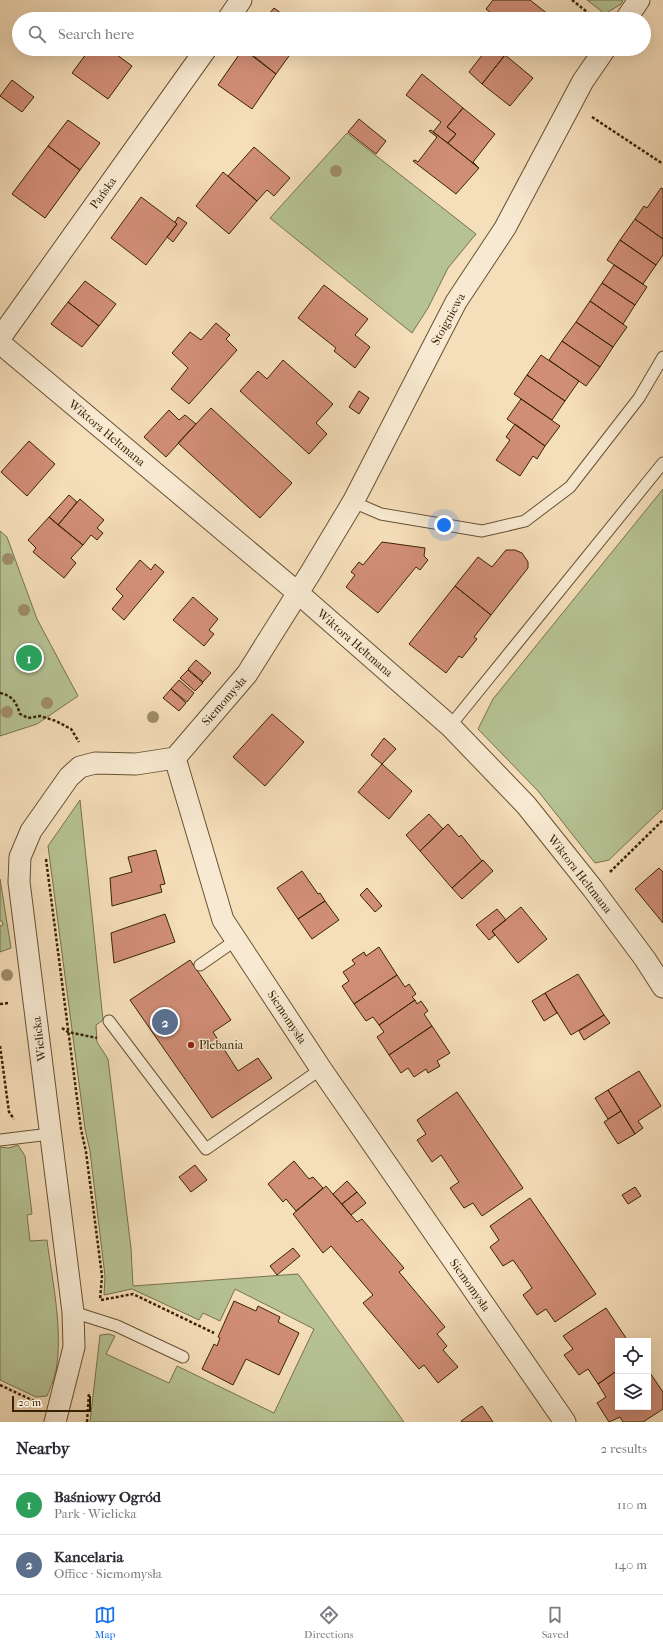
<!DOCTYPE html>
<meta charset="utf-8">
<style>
:root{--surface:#fff;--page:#f2f2f3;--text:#2b2b33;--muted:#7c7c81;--line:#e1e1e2;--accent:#1a73e8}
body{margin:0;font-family:"IM FELL French Canon",serif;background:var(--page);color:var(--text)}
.controls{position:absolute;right:12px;bottom:12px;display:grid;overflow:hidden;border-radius:0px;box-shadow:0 4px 16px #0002}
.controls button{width:36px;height:36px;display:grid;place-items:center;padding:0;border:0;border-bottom:1px solid var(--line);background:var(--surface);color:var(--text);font:20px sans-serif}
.scale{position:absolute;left:12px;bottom:10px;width:79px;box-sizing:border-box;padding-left:4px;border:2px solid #392305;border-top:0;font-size:11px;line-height:14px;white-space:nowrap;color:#392305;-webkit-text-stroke:3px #f8ead2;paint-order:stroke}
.you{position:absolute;left:444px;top:525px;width:14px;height:14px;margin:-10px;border:3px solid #fff;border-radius:50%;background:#1a73e8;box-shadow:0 0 0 6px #1a73e833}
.badge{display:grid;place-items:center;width:26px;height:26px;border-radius:50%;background:var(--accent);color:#fff;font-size:13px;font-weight:700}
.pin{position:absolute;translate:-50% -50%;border:2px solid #fff;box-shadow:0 1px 4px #0006}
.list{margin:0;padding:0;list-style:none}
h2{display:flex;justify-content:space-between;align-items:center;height:52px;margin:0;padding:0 16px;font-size:17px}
h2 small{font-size:13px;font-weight:400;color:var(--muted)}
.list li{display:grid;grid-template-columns:26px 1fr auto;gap:12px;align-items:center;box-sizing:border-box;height:60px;padding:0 16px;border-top:1px solid var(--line)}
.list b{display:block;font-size:15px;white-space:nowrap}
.list p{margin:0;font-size:13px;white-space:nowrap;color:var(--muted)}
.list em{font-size:13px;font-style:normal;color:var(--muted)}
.icon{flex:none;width:22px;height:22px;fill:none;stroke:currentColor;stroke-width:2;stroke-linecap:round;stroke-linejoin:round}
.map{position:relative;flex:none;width:663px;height:1422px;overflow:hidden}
.search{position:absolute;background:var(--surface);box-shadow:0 4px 16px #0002;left:12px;right:12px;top:12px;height:44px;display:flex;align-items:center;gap:10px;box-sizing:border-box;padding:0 14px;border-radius:22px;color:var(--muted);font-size:15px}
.sheet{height:172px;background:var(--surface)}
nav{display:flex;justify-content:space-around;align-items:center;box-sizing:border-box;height:56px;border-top:1px solid var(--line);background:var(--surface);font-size:11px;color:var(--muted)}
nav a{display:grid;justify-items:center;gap:2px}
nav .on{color:var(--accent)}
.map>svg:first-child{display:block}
.green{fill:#b6c294;stroke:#78724c}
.building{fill:#d18e77;stroke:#392305}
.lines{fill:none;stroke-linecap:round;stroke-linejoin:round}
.service-casing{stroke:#685232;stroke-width:13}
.minor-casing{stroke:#685232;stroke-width:23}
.path{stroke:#392305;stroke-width:2.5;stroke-dasharray:3 2;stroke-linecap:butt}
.service{stroke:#f8ead2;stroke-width:11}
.minor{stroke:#f8ead2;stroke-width:21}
.tree{fill:#9f8d6a}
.poi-dot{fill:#8f2418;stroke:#f8ead2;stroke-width:1.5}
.labels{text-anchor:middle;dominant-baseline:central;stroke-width:3;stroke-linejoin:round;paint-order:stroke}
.street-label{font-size:12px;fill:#392305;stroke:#f8ead2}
.poi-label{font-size:12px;fill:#392305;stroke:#f8ead2;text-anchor:start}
</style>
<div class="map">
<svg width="663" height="1422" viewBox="0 0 663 1422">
<rect width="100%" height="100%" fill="#f5deba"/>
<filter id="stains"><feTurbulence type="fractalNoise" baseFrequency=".005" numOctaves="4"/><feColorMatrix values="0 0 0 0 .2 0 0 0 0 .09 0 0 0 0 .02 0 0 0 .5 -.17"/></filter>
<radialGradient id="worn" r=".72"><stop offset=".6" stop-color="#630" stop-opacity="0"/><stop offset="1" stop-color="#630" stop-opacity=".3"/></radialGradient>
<path class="green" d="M587,0H623L621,4L605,14Z
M347,133L476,234L448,268L428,308L412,333L270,218Z
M663,489V808L609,860L595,863L538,791L478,729L493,699Z
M0,531L7,537L37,619L78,696L37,724L0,736Z
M80,800L103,1020L96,1025L97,1042L108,1059L131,1248L133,1286L298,1274L404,1422H90L100,1335L109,1334L115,1336L106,1354L169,1383L177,1366L274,1413L314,1329L235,1289L220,1321L203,1313L199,1320L132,1289L104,1295L105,1276L90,1151L85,1129L48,846Z
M0,879L11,948L0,952V926L3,925L2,921H0Z
M18,1145L25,1156L32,1214L27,1215L30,1241L47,1240C52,1280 62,1323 57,1364C56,1375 51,1386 47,1396L36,1397L0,1380V1147L9,1148Z"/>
<path class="building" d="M493,0H530L549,15L546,19H498L486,9Z
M274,8L289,19H265Z
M87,49H113V52L132,66L108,99L72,73L89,50Z
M243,49L276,74L252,109L218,85Z
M245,49H294L276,74Z
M487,49H497L505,55L482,84L469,72Z
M505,55L533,78L510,106L482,84Z
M422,74L463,108L447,127L456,134L448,143L433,132L441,122L406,95Z
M12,80L34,97L22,112L0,96Z
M463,108L495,134L473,162L479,168L448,143L456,134L447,127Z
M359,119L386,141L376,154L348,132Z
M68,120L100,143L80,170L48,146Z
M431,130L479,168L456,194L413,161L415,160L418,162L437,137L429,131Z
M48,146L80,170L45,218L12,194Z
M254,147L290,178L274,196L267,190L257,201L228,176Z
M223,172L257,201L229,234L196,206Z
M661,188L663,189V239L635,219L644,206L647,208Z
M141,197L177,224L146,265L111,238Z
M178,217L187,223L173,242L167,237L177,224L175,222Z
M635,219L663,239V255L656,265L620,240Z
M620,240L656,265L643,284L607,260Z
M614,265L647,287L635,305L602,283Z
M85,281L116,304L99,326L68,302Z
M602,283L635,305L623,324L590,301Z
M324,285L368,319L355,335L370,347L355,368L334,351L336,348L298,318Z
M590,301L627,327L613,347L576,322Z
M68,302L99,326L82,347L51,324Z
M576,322L613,347L600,367L562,341Z
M216,323L230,335L226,339L237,350L189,404L171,389L188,368L172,353L190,332L201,340Z
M562,341L600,367L586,386L549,360Z
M541,355L579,381L565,401L527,375Z
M283,360L333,404L316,423L327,434L309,454L240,391L258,371L267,379Z
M527,375L565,401L552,420L514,394Z
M359,391L369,398L359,414L349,407Z
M521,399L560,426L545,446L507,419Z
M211,408L292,483L260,518L178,443Z
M169,410L179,420L185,415L196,424L166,457L144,437Z
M515,424L545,446L537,459L533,456L520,476L496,460L510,440L506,437Z
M29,441L55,464L27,496L1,472Z
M69,495L77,502L58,525L49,517Z
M80,499L104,520L97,528L103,533L97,540L91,535L83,545L58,525Z
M49,517L83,545L71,558L76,563L64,578L33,552L36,548L28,540Z
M382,542L425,548L424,556L428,560L420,570L416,567L378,613L346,587L355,575L351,572L359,562L363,565Z
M506,550H515L522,553L528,562V568L491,615L455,586L478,557L492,567Z
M140,560L151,570L155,564L164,572L124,620L112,609L123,596L116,589Z
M455,586L491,615L474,637L477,639L462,658L459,656L446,673L409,644Z
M193,597L218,619L209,630L214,634L204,646L173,620Z
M196,660L211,673L203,682L188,669Z
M188,670L203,683L195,691L180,678Z
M179,680L194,693L187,702L171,689Z
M171,689L186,703L179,711L163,698Z
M272,714L304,742L265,786L233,757Z
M384,738L396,749L382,764L371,755Z
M382,764L412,791L389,819L358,792Z
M429,814L443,829L420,851L406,835Z
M448,824L459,837L461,835L482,861L452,888L420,851Z
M156,850L165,884L160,885L162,892L112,906L110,878L132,872L128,857Z
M483,860L493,871L462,899L452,888Z
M659,868L663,872V923L635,889Z
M302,871L318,894L320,893L325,901L298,919L277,888Z
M367,888L382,906L375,912L360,895Z
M325,901L339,920L312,939L298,919Z
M521,907L547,939L518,963L492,931Z
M497,909L506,920L492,931L495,935L489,940L476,925Z
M165,914L175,942L114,963L111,933Z
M379,947L397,975L354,1004L342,986L349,981L343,972L355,964L352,960L364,952L366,956Z
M190,960L231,1020L213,1032L238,1071L258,1058L272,1078L212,1118L130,1000Z
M578,974L604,1015L571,1035L545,993Z
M397,975L405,987L409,984L416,994L412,997L415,1000L379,1025L373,1017L366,1021L354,1004Z
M545,993L557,1013L544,1021L532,1001Z
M415,1000L417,1004L421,1001L428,1011L424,1014L432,1026L389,1055L377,1037L384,1032L379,1025Z
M604,1015L610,1023L584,1040L579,1031Z
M432,1026L450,1053L437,1061L440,1066L428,1073L426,1069L414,1077L408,1068L401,1073L389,1055Z
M639,1071L661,1106L638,1121L643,1128L635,1134L608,1090Z
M608,1090L621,1111L608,1119L595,1098Z
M457,1092L523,1188L482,1216L473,1203L464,1208L450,1188L459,1182L441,1155L432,1162L417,1140L426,1134L417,1120Z
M621,1111L635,1134L618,1144L604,1122Z
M294,1161L309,1179L313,1177L323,1188L296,1211L286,1199L283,1202L268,1184Z
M195,1165L207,1180L191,1192L179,1177Z
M347,1181L357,1192L342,1204L333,1194Z
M326,1186L357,1222L362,1219L404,1268L399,1272L445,1327L437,1334L447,1346L443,1350L458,1367L438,1383L424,1365L419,1369L363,1303L373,1295L331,1246L323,1253L293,1214Z
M635,1187L641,1196L628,1204L622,1195Z
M357,1192L366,1203L351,1215L342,1204Z
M530,1198L596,1294L555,1322L546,1309L537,1315L523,1295L532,1288L523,1274L513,1260L503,1266L490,1247L499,1240L490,1226Z
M293,1248L300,1256L277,1275L270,1266Z
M234,1301L256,1311L258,1306L280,1317L278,1322L299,1333L279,1375L246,1359L233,1385L202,1369L214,1344L217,1346L220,1338L218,1337Z
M606,1308L628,1341H618V1370L598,1384L588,1369L579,1375L564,1355L573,1349L563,1336Z
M618,1370V1407H648V1370L663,1392V1409L643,1422H623L620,1417L609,1422L597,1403L606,1397L598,1384Z
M482,1406L493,1422H462L461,1421Z"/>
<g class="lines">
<defs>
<path id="service" d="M353,502L381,514L482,531L525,521L570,487L639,398L663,357
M450,726L663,463
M200,965L236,940
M109,1021L206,1149L321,1069
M0,1140L50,1134
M73,1312L117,1326L183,1357"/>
<path id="minor" d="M228,19L241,0
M626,19L639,0
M0,338L206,49
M0,343L298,593L450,726L526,805L593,889L645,959L663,987
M175,758L247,674L311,572L353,502L456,302L505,228L583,81L605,49
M175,758L223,920L321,1069L565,1422
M55,1422L74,1347L73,1312L19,882L20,857L31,831L69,777L80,767L95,763L136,764L175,758"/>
</defs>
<use href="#service" class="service-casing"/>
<use href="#minor" class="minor-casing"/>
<path class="path" d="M572,0L596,19
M592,117L663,164
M0,693C13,696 16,702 20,714L28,718L40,716L56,721L71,729L79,742
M46,859L81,1129L86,1152L102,1276L100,1300
M610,872L663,820
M0,1004L9,1003
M62,1028L68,1032L97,1038
M0,1046L9,1112L14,1119
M101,1300L133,1294L214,1333
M0,1385L36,1402
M87,1422L89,1392"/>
<use href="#service" class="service"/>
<use href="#minor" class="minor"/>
</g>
<g class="tree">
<circle cx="336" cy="171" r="6"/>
<circle cx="8" cy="559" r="6"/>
<circle cx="24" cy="610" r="6"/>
<circle cx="47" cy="703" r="6"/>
<circle cx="7" cy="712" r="6"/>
<circle cx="153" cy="717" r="6"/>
<circle cx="7" cy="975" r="6"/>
</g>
<circle class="poi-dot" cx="191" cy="1045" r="4"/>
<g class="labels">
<g class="street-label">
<text transform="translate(103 193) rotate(-54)">Pańska</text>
<text transform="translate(448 319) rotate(-61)">Stoigniewa</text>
<text transform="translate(107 433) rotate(40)">Wiktora Heltmana</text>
<text transform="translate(355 643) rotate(41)">Wiktora Heltmana</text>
<text transform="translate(224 701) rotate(-49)">Siemomysła</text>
<text transform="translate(580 874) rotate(52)">Wiktora Heltmana</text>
<text transform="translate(287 1017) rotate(57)">Siemomysła</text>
<text transform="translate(39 1039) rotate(-97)">Wielicka</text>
<text transform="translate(470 1285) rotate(55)">Siemomysła</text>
</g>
<g class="poi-label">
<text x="199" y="1045">Plebania</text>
</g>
</g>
<rect width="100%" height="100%" filter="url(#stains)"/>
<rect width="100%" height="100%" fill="url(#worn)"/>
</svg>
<div class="controls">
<button><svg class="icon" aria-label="locate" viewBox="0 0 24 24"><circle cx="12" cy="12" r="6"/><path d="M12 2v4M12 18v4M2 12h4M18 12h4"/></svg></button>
<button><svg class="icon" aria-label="layers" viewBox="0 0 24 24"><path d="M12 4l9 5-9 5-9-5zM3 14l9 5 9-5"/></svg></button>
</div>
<div class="scale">20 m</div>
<div class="you"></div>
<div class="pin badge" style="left:29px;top:658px;background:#2e9e5b">1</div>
<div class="pin badge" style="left:165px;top:1022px;background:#5c6f8a">2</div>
<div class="search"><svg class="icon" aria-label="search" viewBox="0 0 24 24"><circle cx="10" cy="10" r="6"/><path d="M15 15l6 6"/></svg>Search here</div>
</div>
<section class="sheet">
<h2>Nearby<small>2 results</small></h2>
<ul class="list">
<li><span class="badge" style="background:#2e9e5b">1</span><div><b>Baśniowy Ogród</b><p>Park · Wielicka</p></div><em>110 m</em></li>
<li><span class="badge" style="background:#5c6f8a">2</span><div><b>Kancelaria</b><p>Office · Siemomysła</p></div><em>140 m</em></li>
</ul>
</section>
<nav>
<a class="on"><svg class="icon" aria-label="map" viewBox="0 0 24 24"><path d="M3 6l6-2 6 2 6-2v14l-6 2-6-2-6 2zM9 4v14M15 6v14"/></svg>Map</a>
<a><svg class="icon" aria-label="directions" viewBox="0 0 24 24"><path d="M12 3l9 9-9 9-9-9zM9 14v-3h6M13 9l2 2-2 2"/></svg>Directions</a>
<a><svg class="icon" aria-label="saved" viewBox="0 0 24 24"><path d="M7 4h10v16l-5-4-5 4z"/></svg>Saved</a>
</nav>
